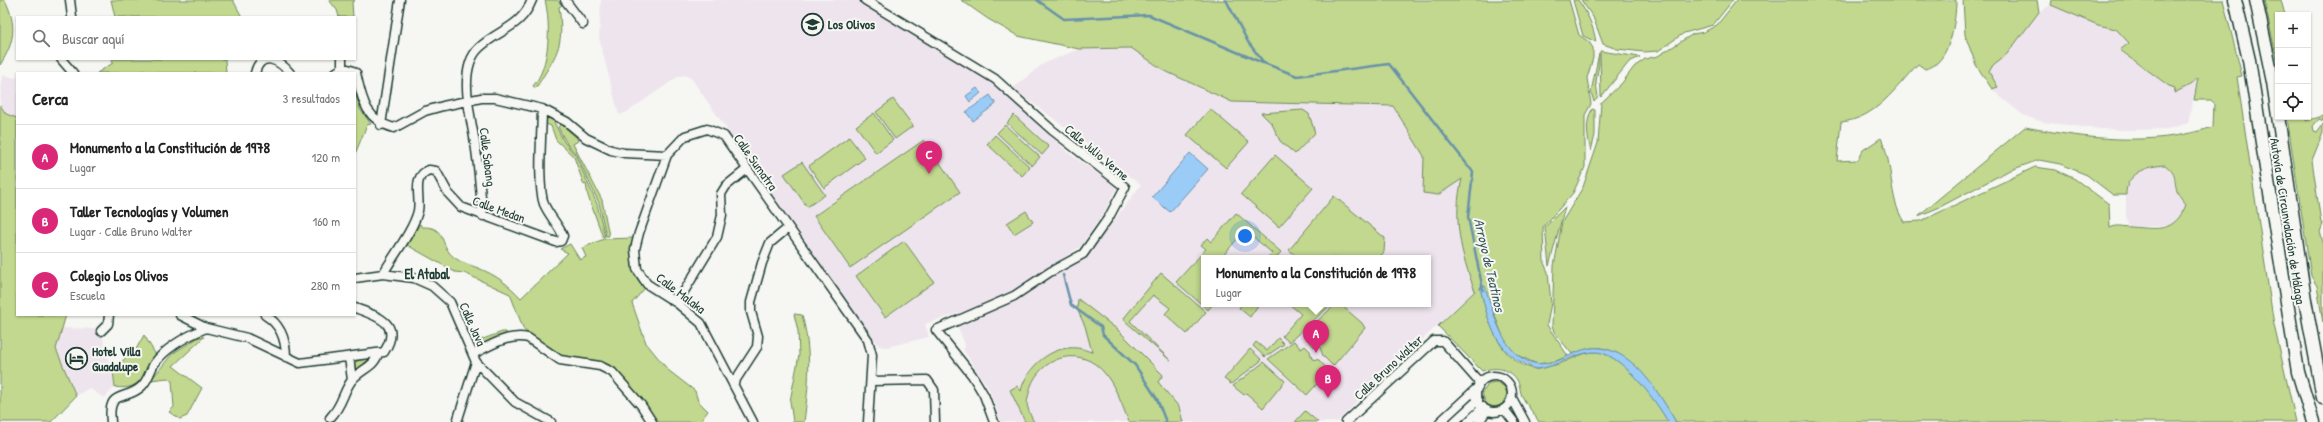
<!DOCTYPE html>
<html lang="es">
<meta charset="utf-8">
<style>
:root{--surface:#fff;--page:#f2f2f2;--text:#222;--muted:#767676;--line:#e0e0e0;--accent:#db2777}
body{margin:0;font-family:"Patrick Hand",sans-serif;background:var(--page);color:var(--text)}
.controls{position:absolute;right:12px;top:12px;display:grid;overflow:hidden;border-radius:0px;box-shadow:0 1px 3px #0004}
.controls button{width:36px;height:36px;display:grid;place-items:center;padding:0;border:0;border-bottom:1px solid var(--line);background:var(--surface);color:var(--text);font:20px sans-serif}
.you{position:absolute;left:1245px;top:236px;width:14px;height:14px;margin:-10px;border:3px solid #fff;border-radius:50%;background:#1a73e8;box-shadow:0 0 0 6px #1a73e833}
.badge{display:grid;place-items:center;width:26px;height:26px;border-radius:50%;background:var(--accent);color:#fff;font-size:13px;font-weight:700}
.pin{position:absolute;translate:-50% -33px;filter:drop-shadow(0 1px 2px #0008)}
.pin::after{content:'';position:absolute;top:21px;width:14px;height:12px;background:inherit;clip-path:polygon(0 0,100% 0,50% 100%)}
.popup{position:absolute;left:1201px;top:255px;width:230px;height:52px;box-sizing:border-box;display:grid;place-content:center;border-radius:0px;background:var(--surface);filter:drop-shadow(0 1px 3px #0005);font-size:13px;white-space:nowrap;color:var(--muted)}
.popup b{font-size:15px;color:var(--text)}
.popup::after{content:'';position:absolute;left:50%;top:100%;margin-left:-8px;border:8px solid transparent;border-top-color:var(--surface)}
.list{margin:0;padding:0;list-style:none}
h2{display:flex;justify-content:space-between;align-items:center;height:52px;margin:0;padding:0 16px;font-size:17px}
h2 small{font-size:13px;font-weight:400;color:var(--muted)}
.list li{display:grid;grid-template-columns:26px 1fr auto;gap:12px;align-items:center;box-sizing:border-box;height:64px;padding:0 16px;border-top:1px solid var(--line)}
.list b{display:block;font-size:15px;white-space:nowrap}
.list p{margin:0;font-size:13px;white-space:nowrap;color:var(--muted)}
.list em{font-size:13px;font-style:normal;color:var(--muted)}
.icon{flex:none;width:22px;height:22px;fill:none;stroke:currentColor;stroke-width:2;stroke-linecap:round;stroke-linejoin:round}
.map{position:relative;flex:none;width:2323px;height:422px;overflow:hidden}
.search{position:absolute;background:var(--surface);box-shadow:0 1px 3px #0004;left:16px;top:16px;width:340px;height:44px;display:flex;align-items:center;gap:10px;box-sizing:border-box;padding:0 14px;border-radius:0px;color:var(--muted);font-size:15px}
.panel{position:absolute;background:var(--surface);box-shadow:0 1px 3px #0004;left:16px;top:72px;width:340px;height:244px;border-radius:0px}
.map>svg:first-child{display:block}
.built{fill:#eee4ed;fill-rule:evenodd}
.green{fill:#c1d88e;stroke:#708a61}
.water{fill:#9bcbf7;stroke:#6992a9}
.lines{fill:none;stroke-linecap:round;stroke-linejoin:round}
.stream{stroke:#6992a9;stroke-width:2.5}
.minor-casing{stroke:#1f3d34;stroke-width:11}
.highway-casing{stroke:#1f3d34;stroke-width:15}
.minor{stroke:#f6f6f2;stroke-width:8}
.highway{stroke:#f6f6f2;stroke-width:12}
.labels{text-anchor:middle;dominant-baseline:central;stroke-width:4;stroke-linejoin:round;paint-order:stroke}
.poi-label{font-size:13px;font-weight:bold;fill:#1f3d34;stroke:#f6f6f2;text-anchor:start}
.street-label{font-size:13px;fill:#1f3d34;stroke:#f6f6f2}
.water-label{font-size:14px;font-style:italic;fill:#38595b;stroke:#f6f6f2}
.neighbourhood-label{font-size:14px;font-weight:bold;fill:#1f3d34;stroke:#f6f6f2}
</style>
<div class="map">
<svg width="2323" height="422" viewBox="0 0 2323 422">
<rect width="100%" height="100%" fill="#f6f6f2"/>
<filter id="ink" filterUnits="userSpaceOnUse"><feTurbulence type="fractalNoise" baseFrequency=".025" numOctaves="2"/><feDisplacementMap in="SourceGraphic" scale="8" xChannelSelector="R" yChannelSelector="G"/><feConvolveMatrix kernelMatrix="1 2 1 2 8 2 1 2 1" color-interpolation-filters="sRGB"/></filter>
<g filter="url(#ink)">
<path class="built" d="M601,0H858L957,59L998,86L1070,154L1117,187L1105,211L1080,247L1012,292L984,305L925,324L929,337L886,347L879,346L691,78L685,75L679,76L627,112L619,115L599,38Z
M2051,5L2098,25L2116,29L2129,43L2120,51L2169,86L2175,88L2174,93L2198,77L2188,123L2167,129L2130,130L2100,129L2042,122L2023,115L2002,98L1992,89L1997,88L1989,72L1993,65L2007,54L2039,12Z
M1131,48L1165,71L1232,102L1393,106L1425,156L1423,193L1462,178L1458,197L1457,212L1467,269L1475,291L1388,371L1337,422H1001L989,389L964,351L965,344L957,325L999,308L1087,256L1141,185L1013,88L1043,64L1079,49ZM1204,258H1428V304H1204Z
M2,75L17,78V118L6,114L0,105Z
M2153,165H2165L2176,176L2177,192L2186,205L2180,219L2171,226L2129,227L2126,216V189L2130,180L2140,170Z
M62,328L95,329L97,336L102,335L115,387L104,398L89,388L76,396L55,349Z"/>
<path class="green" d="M0,0H5C17,25 15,42 0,65Z
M111,0H233L242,17H115Z
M329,0H355L352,2L353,17H339L337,10Z
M545,0H557L562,5L559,7C565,48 556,55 536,88L533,86C550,67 551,25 545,0Z
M961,0H1569L1579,35L1589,42L1593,48V58L1587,78L1591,104L1585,115V167L1573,193L1543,227L1544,263L1548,272L1551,303L1547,325L1568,356L1556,361L1537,364L1517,355L1505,342L1484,287L1480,288C1488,319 1497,361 1535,369C1540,370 1550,366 1555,365C1568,362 1580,353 1593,352C1619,349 1657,402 1668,422H1539C1534,413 1526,405 1522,396C1520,392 1520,387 1519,384C1513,368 1495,366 1482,371L1438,326L1475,291C1461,255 1452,217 1462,179L1438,195L1423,193L1424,156L1393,106L1232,102L1165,71L1131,48L1079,49L1018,36L988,19Z
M1573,0H1578C1588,14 1593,25 1596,42L1583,36Z
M1581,0H1733L1713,25L1684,33L1658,51L1644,52L1617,49L1603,44L1593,17Z
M1737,0H1956C1956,20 1950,65 1925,69L1918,64C1895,88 1876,119 1841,122L1837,161L1858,160L1863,150L1881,138C1894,165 1888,197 1904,222L1921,221L2035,167L2056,170L2075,179L2109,204L2110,228C2118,224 2122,227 2131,227C2159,229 2174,233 2186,205C2183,201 2178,196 2177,191C2173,177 2178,176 2165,165C2147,166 2125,174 2126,195H2113L2087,175L2060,164L2039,160L2008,171L1940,207L1918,216L2025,127C2088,139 2150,147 2213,127L2214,103L2211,100H2194L2198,78L2190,85L2174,93L2175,88L2169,86L2120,50L2129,43L2116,29L2098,25L2051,5L2052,0H2223L2242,76L2237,77L2274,325L2296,422H1676C1659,394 1637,355 1602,348C1592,346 1580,351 1572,354L1554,332L1552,325L1554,266L1562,222L1583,187L1598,143L1601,103L1622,83L1634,67L1645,59L1658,56L1693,34L1704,32L1717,25Z
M1963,0H2037L2039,12L2007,54L1993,65L1989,72L1998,87L1992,89L1976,65L1965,35Z
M2264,0H2281L2285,15H2278V64Z
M1600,51L1640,57L1629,62L1601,97Z
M1599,53V64L1596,82L1598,97L1594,102L1591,92Z
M112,59H225L226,73H146L144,70L140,73H97L113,63Z
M355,92L360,109L371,124L367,125L355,154Z
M893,99L913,126L895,139L876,112Z
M0,105L6,114L17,118V315H66L56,349L76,396L51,422H0Z
M1210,109L1249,142L1226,168L1187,135Z
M1592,109L1595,110V135L1591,151C1587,136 1585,123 1592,109Z
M1303,110L1309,114L1315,133L1295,154L1280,141L1272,124L1261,113Z
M874,113L893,140L876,153L856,126Z
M1014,115L1049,147L1042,155L1007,123Z
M2323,116V121L2319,119L2313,126L2314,131L2317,132L2323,124V133L2312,160L2321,223L2323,224L2320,232L2323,242V323L2317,286L2311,276L2287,117H2306V121Z
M547,117L553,120L564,142L576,156L597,204L605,237H603L588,196L586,184L584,185L574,157L556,140L551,126L546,124Z
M561,124L577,138L578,141L573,144L602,200L609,236H606L599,203L586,175L577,155L567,144L558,127Z
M1005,125L1040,157L1032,166L997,133Z
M995,135L1030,167L1022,176L987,144Z
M849,137L865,158L824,188L809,166Z
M924,140L960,192L850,268L814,216Z
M1275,155L1313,188L1279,227L1241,194Z
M802,162L825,195L807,207L784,174Z
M1334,196L1385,238L1384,252L1379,258H1309L1306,256L1304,258H1298L1289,250Z
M1565,207L1549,266L1545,227Z
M1026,211L1033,222L1014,234L1007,223Z
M1236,213L1281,252L1276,258H1267L1272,253L1245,230L1221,258H1204V304H1213L1208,310L1176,282L1206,249L1201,245L1207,238L1211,242Z
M420,224L422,227C448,226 438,246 455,258C461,263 471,265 478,268C496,275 508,284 521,298L568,253L560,249L570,244L580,260L586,257L582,248L604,239L634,238C629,256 630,275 645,288L632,303L646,343L668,370L695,391L698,401L708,411L702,419L704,422H655L631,386L615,370L562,357L524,330L510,294L464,273L455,272L407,245Z
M904,241L934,282L885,317L856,276Z
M1161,273L1206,312L1187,334L1165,314L1170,308L1153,295L1130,321L1171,361L1125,321L1124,318Z
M1078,299L1118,330L1163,375L1158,382L1179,407L1183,422H1129C1121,403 1113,377 1095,364C1069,346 1035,363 1029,393C1028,398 1026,403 1028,408C1029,413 1032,418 1034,422H1025L1010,390L1017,386L1021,391C1026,367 1052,345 1077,348C1082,348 1087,351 1092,352L1085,326L1077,309Z
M1242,304H1259L1250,317L1239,308Z
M1289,304H1332L1289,342L1282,336L1301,314Z
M1336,304H1340L1362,323L1365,328L1333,366L1323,356L1320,347H1314L1310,342L1313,338L1307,330Z
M794,314L802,315C812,353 809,383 804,422H793L790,401L799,355L798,331Z
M502,332H506V336L492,340L475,348V342Z
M144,335L156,355C144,371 142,392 115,387L113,372L132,350L135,351Z
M199,337H204L173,366L202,388L187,416L180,419L169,412L174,407L172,381L167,378L151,380L172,354Z
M1278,338L1284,344L1265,357L1253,346L1256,342L1267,351Z
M1294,341L1301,349L1305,346L1310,351L1312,359L1319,360L1329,371L1307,395L1268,359Z
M1250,349L1262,360L1231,384L1224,379Z
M367,358L370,362L355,372V362Z
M1264,362L1285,381L1263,408L1246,393L1244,395L1233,386Z
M1497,382L1505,387L1507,394L1502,405L1494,407L1486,404L1482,393L1489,383Z
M1305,411L1318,422H1295Z"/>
<path class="water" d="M977,88L981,93L970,102L966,96Z
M990,95L996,104L973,121L966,112Z
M1190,153L1208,169L1170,212L1152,197Z
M1485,286C1495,320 1509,377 1557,361C1570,356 1585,346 1600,348C1636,352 1659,394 1676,422H1668C1657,402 1619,349 1593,352C1574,353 1557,367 1537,369C1533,369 1528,365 1523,363C1494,349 1487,317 1480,287Z"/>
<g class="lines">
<path class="stream" d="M1037,0L1064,19L1149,15L1263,63
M1226,0L1248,42L1264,63L1297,76L1389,64L1473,172L1468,217L1483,290
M1063,275L1071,305L1101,327L1103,335L1135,365L1157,399L1166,422"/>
<defs>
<path id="minor" d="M70,0L72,17
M565,0L583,24
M865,0L995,79L1052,130L1125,187L1109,217L1083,254L1050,272L1014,296L936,330L972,375L984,395L994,422
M61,59L73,73
M342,59V69
M255,73C261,49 280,61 290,73
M335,73C342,67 349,68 356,73C362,99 365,120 394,128L425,111L443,106L481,98H495L542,109L567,122L586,138L611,150L624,153L667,155L685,136L707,129L724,136L868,340L872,355L868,422
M381,125L400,0
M667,155L639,233L635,249L637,269L647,284L677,303L701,323L753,422
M483,216C480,192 479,167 475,143C471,117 457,69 479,48C499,29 521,28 532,0
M383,274C393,256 413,231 418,211C421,196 411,177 429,170L436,171L448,193L461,207L556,242L561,241L563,236C559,225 549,216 544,204C537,185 542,132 542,109
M355,278L383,274L414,278L432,286L450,302L476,362L515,402L551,422
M677,303L717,237L722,215L721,194L726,186L747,169
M180,315L206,328L247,338L300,363L384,352C403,323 377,316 355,308
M265,315C280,324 286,340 286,357
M101,331L108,324L109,315
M473,354C489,346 509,333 528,338L560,360L600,366L612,372L641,405L652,422
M349,357L352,380
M1476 394a18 18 0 1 1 36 0a18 18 0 1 1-36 0Z
M871,381L927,380L934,390L935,422
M733,384L757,347L758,336L751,312V302L762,263L770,243L788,228
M1512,398L1525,422
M1504,409L1514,422
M330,418C343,405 343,391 352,380C360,370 376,366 378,353
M111,422C107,388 126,402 142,386C148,380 150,371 154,364C166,347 187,336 206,328
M457,422L476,362
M1346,422L1434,341H1443L1480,383
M1440,422L1478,387
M1454,422L1478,400
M1468,422L1483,407
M1479,422L1487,410"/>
<path id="highway" d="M2235,0L2249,60L2298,372L2313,422
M2256,0L2273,82L2305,300L2323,398"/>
</defs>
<use href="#minor" class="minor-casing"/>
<use href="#highway" class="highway-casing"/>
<use href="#minor" class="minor"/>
<use href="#highway" class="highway"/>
</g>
</g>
<defs>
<symbol id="school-ring" viewBox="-11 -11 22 22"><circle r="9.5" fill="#f6f6f2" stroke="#1f3d34" stroke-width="1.5"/><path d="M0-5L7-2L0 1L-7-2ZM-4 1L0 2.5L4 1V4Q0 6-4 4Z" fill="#1f3d34"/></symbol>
<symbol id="hotel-ring" viewBox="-11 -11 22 22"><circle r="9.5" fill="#f6f6f2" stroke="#1f3d34" stroke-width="1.5"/><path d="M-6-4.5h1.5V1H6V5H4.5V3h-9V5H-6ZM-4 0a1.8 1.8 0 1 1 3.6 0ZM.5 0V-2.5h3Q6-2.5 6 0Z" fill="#1f3d34"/></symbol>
</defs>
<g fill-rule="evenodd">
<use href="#school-ring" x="800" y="12" width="25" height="25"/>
<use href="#hotel-ring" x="64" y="346" width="25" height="25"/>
</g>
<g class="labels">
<g class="poi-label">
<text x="828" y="24">Los Olivos</text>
<text x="92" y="351">Hotel Villa<tspan x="92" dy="15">Guadalupe</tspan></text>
</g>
<g class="street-label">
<text transform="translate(1097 152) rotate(40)">Calle Julio Verne</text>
<text transform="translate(488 157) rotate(83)">Calle Sabang</text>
<text transform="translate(756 162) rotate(55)">Calle Sumatra</text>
<text transform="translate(499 209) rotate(20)">Calle Medan</text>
<text transform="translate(2288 221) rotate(81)">Autovía de Circunvalación de Málaga</text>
<text transform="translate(681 293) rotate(37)">Calle Malaka</text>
<text transform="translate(473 324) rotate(66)">Calle Java</text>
<text transform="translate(1388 367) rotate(-43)">Calle Bruno Walter</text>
</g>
<g class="water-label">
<text transform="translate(1490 265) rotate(77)">Arroyo de Teatinos</text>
</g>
<g class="neighbourhood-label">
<text x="427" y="273">El Atabal</text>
</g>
</g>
</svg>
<div class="controls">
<button>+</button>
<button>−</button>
<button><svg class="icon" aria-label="locate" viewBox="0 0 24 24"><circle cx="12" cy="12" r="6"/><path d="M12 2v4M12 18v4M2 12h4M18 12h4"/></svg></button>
</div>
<div class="you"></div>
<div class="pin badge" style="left:1316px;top:353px">A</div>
<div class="popup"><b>Monumento a la Constitución de 1978</b>Lugar</div>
<div class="pin badge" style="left:1328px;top:398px">B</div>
<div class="pin badge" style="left:929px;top:174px">C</div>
<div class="search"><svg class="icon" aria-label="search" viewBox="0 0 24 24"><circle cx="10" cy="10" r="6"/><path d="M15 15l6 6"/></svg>Buscar aquí</div>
<section class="panel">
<h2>Cerca<small>3 resultados</small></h2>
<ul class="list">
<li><span class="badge">A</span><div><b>Monumento a la Constitución de 1978</b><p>Lugar</p></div><em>120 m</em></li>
<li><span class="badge">B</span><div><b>Taller Tecnologías y Volumen</b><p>Lugar · Calle Bruno Walter</p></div><em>160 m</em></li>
<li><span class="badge">C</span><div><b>Colegio Los Olivos</b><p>Escuela</p></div><em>280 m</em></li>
</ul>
</section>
</div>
